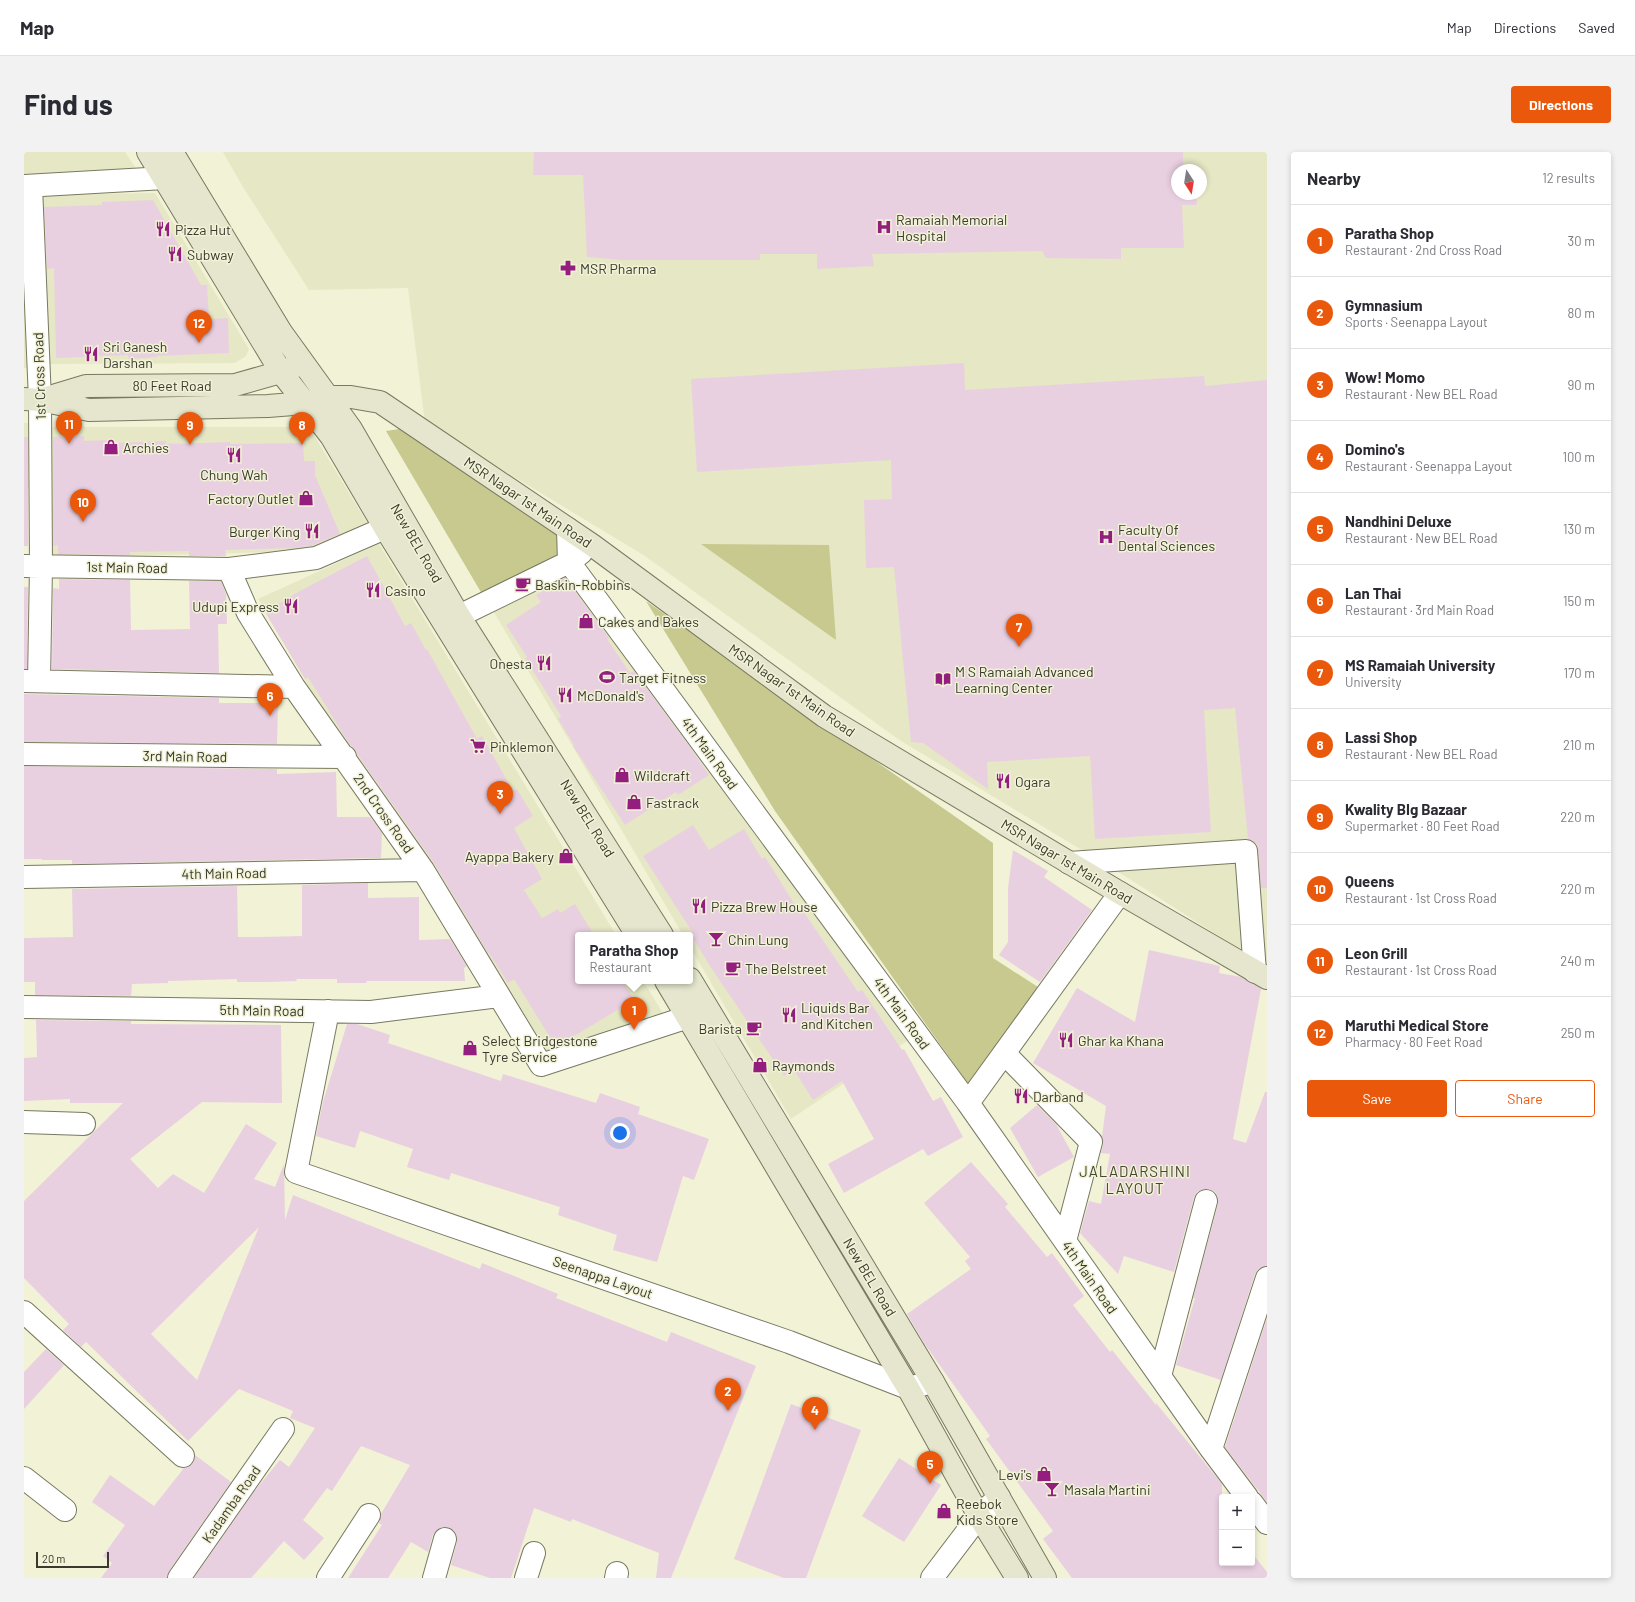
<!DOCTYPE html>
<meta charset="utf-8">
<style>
:root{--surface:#fff;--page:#f2f2f3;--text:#2b2b33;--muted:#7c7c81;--line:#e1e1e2;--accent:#ea580c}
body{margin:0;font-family:Barlow,sans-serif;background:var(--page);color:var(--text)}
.controls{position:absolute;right:12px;bottom:12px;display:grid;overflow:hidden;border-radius:4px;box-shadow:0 2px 6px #0003}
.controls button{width:36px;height:36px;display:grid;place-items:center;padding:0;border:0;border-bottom:1px solid var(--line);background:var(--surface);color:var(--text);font:20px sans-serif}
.compass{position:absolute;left:1147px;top:12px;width:36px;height:36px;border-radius:50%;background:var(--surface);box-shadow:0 2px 6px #0003;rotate:168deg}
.scale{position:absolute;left:12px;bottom:10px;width:73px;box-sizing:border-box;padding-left:4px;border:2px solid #39392e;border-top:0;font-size:11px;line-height:14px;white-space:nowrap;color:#39392e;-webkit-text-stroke:3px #f1f2d6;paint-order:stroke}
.you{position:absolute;left:596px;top:981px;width:14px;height:14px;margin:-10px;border:3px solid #fff;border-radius:50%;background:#1a73e8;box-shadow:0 0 0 6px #1a73e833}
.badge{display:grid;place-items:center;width:26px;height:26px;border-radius:50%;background:var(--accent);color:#fff;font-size:13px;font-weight:700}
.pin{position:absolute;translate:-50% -33px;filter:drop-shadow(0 1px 2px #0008)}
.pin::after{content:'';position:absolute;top:21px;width:14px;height:12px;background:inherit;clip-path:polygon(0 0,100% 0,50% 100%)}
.popup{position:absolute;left:551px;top:780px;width:118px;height:52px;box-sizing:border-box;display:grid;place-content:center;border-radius:4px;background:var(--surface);filter:drop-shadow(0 1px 3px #0005);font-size:13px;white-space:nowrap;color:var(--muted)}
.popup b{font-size:15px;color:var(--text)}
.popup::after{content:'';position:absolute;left:50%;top:100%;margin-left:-8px;border:8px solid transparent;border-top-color:var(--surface)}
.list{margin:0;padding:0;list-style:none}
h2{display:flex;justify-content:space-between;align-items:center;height:52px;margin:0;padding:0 16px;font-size:17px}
h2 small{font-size:13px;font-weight:400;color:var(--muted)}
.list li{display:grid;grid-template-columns:26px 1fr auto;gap:12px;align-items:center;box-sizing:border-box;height:72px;padding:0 16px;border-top:1px solid var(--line)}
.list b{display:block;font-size:15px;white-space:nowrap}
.list p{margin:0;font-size:13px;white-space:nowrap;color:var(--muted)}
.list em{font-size:13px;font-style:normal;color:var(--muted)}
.actions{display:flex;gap:8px;padding:12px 16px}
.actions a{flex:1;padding:9px 0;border:1px solid var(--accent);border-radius:4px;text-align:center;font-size:14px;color:var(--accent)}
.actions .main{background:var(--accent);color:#fff}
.map{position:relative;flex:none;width:1243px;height:1426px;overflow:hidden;border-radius:4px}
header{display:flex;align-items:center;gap:24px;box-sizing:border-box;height:56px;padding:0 20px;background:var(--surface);border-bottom:1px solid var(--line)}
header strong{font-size:19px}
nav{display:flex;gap:22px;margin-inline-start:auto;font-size:14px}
.intro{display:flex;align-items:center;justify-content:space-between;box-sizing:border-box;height:96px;padding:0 24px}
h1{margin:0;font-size:28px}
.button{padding:10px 18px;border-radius:4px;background:var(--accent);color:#fff;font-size:14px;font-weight:700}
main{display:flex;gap:24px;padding:0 24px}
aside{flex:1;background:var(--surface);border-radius:4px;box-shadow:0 2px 6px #0003}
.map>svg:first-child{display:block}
.built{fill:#e6e7c4;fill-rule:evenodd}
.green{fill:#c7c98f}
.building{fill:#e9d0e1;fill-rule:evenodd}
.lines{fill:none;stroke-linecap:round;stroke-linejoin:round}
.street-casing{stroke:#787960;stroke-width:24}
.secondary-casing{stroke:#787960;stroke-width:24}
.street{stroke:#fff;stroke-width:22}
.secondary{stroke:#e5e6cd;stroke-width:22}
.labels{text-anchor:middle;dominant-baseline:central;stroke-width:3;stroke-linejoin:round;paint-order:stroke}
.poi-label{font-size:14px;fill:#39392e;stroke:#f1f2d6;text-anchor:start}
.street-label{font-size:14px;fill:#39392e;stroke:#f1f2d6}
.neighbourhood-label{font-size:15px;letter-spacing:1px;fill:#46472f;stroke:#f1f2d6}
</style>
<header>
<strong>Map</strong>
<nav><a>Map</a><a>Directions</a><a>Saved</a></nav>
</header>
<div class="intro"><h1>Find us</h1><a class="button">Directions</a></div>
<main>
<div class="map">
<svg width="1243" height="1426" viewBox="0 0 1243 1426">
<rect width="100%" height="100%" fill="#f1f2d6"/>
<path class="built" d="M0,0H101L112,17L0,24Z
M199,0H1243V815L1104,726L874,587L621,404L401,271L384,136L285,138L219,35ZM1153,18H1177V42H1153Z
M131,41L225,197L222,204L211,211L22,212L13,43Z
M0,129H7L8,216H0Z
M0,271H8L10,336H0Z
M21,275H285L345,374L291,399L23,406Z
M355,392L592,783H554V829H619L640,863L507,916L234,447Z
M546,417L886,887L767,967L666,795V783H659L467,455Z"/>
<path class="green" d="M375,277L385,280L534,380L537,406L461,447L362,279Z
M677,392L805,393L812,488Z
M622,449L969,691V806L1017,837L947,936L751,659Z"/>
<path class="building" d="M510,0H1159V14L1172,15V18H1153V42H1172L1173,53H1158L1160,96H1097V107L1022,106L1018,99L848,102L850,114L793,117V102H736V108H598L563,105L559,23H509Z
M129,48L177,133H183L185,167L204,166L205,201L132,204L133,205L105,207L104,203L32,206L30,116L23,117L20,55L78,53V50Z
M940,211L941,238L1180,224L1181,234L1243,228V736H1237L1234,698L1233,692L1224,687L1211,556L1180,558L1187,680L1071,687L1066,604L963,610L964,637L899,591L887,590L870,415L842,416L840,348L868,347L867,308L673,320L667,227Z
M60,284V289L86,288V291L142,289V292L206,290V292L279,291L280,309H291V323L316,382L287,394L268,396L201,398L202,404H165V399L106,400V403L34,402V393L29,394V285Z
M0,285H4V394H0Z
M343,404L381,474L387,471L402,498L403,497L453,587L458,584L489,639L493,637L509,664L490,676L518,727L500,738L518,766L534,757L536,761L551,752L568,780L564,783H554V829H598L610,848L532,895L490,827L484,831L465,801H464L410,711L333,602L332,599L324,590L284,525L281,527L241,460L274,440Z
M541,426L585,486L583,487L606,521L610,519L665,594L685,623L654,643L652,640L601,673L549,594L550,593L534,567L537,564L501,506L503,505L482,473L517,450L512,443Z
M35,427L106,428L107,478L166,477L165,429H197L202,442L203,472H194L195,521L28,517L29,436L35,437Z
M0,435H4L3,517H0Z
M0,542L195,546V551H254L253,592L0,590Z
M0,614L253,617V622L312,620L313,665H346L358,681L357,706L48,712V708H18V707H0Z
M669,673L685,698L720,677L738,707L741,705L776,761L779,759L834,840L838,838L878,898L880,897L909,949L917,945L939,985L904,1004L899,997L820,1041L804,1012L850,987L818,929L789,948L770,918L760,924L686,814L669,786L671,784L619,704Z
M989,698L1024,719L1020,725L1068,758L1016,830L975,803L984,790V736Z
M344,731V746L395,745V788L426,787L443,814L440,816L441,829H342L343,831H313V827H272L273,829L242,830H213V827L144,829V831L108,832L107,844L11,843V830H0V786L49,785L48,737L213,734L214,785H238L278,784V733Z
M1125,798L1196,814L1195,821L1217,825L1237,837L1209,987L1222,991L1241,940H1243V1114L1235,1116L1231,1122L1197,1228L1152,1213L1171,1146H1169L1194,1052V1046L1191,1040L1186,1037H1179L1173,1040L1170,1045L1150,1120L1100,1104L1094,1122L1056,1081L1065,1049L1077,1052L1086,1002L1077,1001L1079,993L1078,985L1082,954L1009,911L1053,836L1111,870Z
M12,868L107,869V872L257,873L258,951L178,950L106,1007L134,1036L149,1022L180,1041L222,972L253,991L230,1027L251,1035L260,1012L261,1068L269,1043L456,1117L458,1111L534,1142L532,1146L643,1190L647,1180L732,1214L647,1426H632L635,1401L548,1367L547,1370L510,1356L487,1426H466L427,1413L433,1390V1384L430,1378L424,1375H418L413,1378L409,1383L404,1400L387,1390L364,1426H324L358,1373L355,1371L357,1362L386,1313L337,1294L308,1339L303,1336L279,1368L300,1386L280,1408L260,1389L227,1426H170L232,1337L256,1308L265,1315L291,1276L266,1266L269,1259L215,1237L164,1289L62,1190L57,1195L39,1178L45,1172L0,1126V1049L99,951H46V947L0,949V906L13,905ZM235,1075L173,1228L127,1182Z
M323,872H333L366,883L364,891L477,929L479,922L572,951L576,941L616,955L614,962L685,987L670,1028L659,1024L633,1110L589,1098L593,1083L534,1063L536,1055L427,1021L425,1028L383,1015L389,997L336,979L331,996L292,984L299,950Z
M1013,953L1032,972L1050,1005L1014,1025L986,976Z
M947,1010L984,1052L981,1055L1023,1105L1028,1101L1060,1144L1049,1153L1086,1200L1088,1198L1132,1253V1251L1198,1332V1411H1228V1401L1243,1420V1426H1048L1019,1387L1029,1379L962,1287L966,1284L900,1191L883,1162L947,1117L941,1109L946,1105L900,1051Z
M1243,1166V1350L1201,1295Z
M22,1197L40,1213L0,1257V1220Z
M767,1252L837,1278L782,1426H760L710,1407Z
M171,1303L207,1330L145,1419L143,1426H77L88,1411L79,1404L101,1373L68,1350L86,1323L130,1354L160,1316L168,1312Z
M875,1306L917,1333L880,1390L838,1364Z"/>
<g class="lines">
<defs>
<path id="street" d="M0,34L141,26
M7,34L16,248L17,414L15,529
M544,377L545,410L944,951L1187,1297L1223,1345
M0,414L205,417L292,406L361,376
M205,417L224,461L270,535L399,718L517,913L664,865
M435,464L545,410L557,401
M0,529L270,535
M0,602L321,605
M1045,711L1222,699L1231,820
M0,725L399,718
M0,855L347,860L475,844
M304,859L272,1020L765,1190L884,1236L909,1230
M980,901L1067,990L1041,1089
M944,951L1096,741
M0,970L60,972
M0,1160L159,1304
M1136,1224L1182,1049
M1187,1297L1243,1126
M0,1326L41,1358
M1228,1351L1243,1371
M155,1426L259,1277
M304,1426L345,1363
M410,1426L421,1387
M502,1426L510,1401
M592,1426L593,1421
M908,1426L955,1364L975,1345"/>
<path id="secondary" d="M124,0L257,220L307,284L361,376L613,783
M148,0L257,180L327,277L435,464L638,783
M0,247L16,248L65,258L244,254L282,251L304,245H327L356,250L568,393L800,564L1096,741L1243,826
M19,247L62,234L211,233L257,220L270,215
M666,827L909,1230L1021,1426
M642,829L884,1236L955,1364L993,1426"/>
</defs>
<use href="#street" class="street-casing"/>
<use href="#secondary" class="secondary-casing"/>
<use href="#street" class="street"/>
<use href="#secondary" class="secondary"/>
</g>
<defs>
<symbol id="hospital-bare" viewBox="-9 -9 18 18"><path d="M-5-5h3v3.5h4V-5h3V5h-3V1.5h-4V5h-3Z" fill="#931e7d" stroke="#f1f2d6" stroke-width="2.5" paint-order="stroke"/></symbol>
<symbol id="restaurant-bare" viewBox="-9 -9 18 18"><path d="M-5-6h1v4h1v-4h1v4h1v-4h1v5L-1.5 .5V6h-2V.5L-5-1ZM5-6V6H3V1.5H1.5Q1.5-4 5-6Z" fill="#931e7d" stroke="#f1f2d6" stroke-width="2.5" paint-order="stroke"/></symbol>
<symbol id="pharmacy-bare" viewBox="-9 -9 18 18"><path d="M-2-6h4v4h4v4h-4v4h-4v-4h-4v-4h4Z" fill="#931e7d" stroke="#f1f2d6" stroke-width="2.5" paint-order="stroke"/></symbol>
<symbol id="shop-bare" viewBox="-9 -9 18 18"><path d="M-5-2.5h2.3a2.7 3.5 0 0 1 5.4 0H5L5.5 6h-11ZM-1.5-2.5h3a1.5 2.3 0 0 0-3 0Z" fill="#931e7d" stroke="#f1f2d6" stroke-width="2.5" paint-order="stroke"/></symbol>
<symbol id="cafe-bare" viewBox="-9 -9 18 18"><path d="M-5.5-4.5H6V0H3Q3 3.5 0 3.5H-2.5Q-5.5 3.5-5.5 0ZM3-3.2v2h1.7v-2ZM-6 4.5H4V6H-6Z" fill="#931e7d" stroke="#f1f2d6" stroke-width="2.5" paint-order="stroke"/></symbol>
<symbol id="stadium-bare" viewBox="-9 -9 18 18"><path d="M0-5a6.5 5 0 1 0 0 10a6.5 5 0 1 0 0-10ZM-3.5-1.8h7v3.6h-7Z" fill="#931e7d" stroke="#f1f2d6" stroke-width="2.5" paint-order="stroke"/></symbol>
<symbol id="library-bare" viewBox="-9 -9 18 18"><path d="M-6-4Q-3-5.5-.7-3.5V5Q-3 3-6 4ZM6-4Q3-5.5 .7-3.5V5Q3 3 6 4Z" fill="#931e7d" stroke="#f1f2d6" stroke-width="2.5" paint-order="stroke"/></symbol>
<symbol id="supermarket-bare" viewBox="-9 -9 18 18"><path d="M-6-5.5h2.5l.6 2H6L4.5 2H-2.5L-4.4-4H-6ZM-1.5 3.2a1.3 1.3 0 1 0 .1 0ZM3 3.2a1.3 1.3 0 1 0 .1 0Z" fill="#931e7d" stroke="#f1f2d6" stroke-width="2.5" paint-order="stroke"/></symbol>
<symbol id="bar-bare" viewBox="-9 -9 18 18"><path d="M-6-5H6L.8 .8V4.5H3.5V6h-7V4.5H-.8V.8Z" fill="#931e7d" stroke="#f1f2d6" stroke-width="2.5" paint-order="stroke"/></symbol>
</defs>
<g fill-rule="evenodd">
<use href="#hospital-bare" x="849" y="64" width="22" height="22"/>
<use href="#restaurant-bare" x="128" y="66" width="22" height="22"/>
<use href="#restaurant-bare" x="140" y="91" width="22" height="22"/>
<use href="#pharmacy-bare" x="533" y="105" width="22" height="22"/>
<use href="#restaurant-bare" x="56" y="191" width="22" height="22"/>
<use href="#shop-bare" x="76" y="284" width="22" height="22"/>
<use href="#restaurant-bare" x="199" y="292" width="22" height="22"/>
<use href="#shop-bare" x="271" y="335" width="22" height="22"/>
<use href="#restaurant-bare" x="277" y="368" width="22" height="22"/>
<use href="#hospital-bare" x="1071" y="374" width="22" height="22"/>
<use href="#cafe-bare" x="488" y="421" width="22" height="22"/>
<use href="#restaurant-bare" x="338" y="427" width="22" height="22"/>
<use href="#restaurant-bare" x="256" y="443" width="22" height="22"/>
<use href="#shop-bare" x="551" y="458" width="22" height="22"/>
<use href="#restaurant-bare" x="509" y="500" width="22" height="22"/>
<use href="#stadium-bare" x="572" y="514" width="22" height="22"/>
<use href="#library-bare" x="908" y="516" width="22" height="22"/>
<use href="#restaurant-bare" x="530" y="532" width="22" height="22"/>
<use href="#supermarket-bare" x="443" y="583" width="22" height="22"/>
<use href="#shop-bare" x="587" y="612" width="22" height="22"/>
<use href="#restaurant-bare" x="968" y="618" width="22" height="22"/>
<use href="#shop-bare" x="599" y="639" width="22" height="22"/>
<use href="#shop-bare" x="531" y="693" width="22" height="22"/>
<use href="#restaurant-bare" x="664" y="743" width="22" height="22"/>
<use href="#bar-bare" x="681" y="776" width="22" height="22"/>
<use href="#cafe-bare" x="698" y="805" width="22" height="22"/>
<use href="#restaurant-bare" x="754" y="852" width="22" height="22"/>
<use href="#cafe-bare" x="719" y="865" width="22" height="22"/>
<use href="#restaurant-bare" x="1031" y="877" width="22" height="22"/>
<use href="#shop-bare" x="435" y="885" width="22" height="22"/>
<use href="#shop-bare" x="725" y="902" width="22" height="22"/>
<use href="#restaurant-bare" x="986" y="933" width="22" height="22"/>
<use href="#shop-bare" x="1009" y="1311" width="22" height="22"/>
<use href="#bar-bare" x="1017" y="1326" width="22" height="22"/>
<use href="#shop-bare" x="909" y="1348" width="22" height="22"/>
</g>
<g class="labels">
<g class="poi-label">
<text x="872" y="67">Ramaiah Memorial<tspan x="872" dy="16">Hospital</tspan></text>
<text x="151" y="77">Pizza Hut</text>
<text x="163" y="102">Subway</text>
<text x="556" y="116">MSR Pharma</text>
<text x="79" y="194">Sri Ganesh<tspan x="79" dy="16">Darshan</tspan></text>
<text x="99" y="295">Archies</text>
<text x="210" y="322" text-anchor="middle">Chung Wah</text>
<text x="270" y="346" text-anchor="end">Factory Outlet</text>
<text x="1094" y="377">Faculty Of<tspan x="1094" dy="16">Dental Sciences</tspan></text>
<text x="276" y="379" text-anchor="end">Burger King</text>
<text x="511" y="432">Baskin-Robbins</text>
<text x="361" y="438">Casino</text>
<text x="255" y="454" text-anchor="end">Udupi Express</text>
<text x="574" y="469">Cakes and Bakes</text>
<text x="508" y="511" text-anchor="end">Onesta</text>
<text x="931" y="519">M S Ramaiah Advanced<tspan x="931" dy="16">Learning Center</tspan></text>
<text x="595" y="525">Target Fitness</text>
<text x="553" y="543">McDonald's</text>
<text x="466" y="594">Pinklemon</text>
<text x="610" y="623">Wildcraft</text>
<text x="991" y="629">Ogara</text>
<text x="622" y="650">Fastrack</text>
<text x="530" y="704" text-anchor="end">Ayappa Bakery</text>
<text x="687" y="754">Pizza Brew House</text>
<text x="704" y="787">Chin Lung</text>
<text x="721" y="816">The Belstreet</text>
<text x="777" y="855">Liquids Bar<tspan x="777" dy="16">and Kitchen</tspan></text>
<text x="718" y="876" text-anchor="end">Barista</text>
<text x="458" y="888">Select Bridgestone<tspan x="458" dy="16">Tyre Service</tspan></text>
<text x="1054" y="888">Ghar ka Khana</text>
<text x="748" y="913">Raymonds</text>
<text x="1009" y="944">Darband</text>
<text x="1008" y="1322" text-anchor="end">Levi's</text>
<text x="1040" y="1337">Masala Martini</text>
<text x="932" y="1351">Reebok<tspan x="932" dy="16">Kids Store</tspan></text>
</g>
<g class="street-label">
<text transform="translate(15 224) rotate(-92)">1st Cross Road</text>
<text x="148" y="233">80 Feet Road</text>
<text transform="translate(504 350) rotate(34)">MSR Nagar 1st Main Road</text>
<text transform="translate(393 391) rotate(60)">New BEL Road</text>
<text transform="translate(103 415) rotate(1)">1st Main Road</text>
<text transform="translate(768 538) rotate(35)">MSR Nagar 1st Main Road</text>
<text transform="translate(686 601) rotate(54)">4th Main Road</text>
<text transform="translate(161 604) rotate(1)">3rd Main Road</text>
<text transform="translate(360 661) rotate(55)">2nd Cross Road</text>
<text transform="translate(564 666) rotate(58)">New BEL Road</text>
<text transform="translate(1043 709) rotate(31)">MSR Nagar 1st Main Road</text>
<text transform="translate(200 721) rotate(-1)">4th Main Road</text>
<text transform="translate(238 858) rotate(1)">5th Main Road</text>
<text transform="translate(878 861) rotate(54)">4th Main Road</text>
<text transform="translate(579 1125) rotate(19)">Seenappa Layout</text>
<text transform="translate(846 1125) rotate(59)">New BEL Road</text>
<text transform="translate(1066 1125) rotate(55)">4th Main Road</text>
<text transform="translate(207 1352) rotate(-55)">Kadamba Road</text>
</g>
<g class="neighbourhood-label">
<text x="1111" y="1019">JALADARSHINI<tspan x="1111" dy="17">LAYOUT</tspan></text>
</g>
</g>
</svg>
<div class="controls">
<button>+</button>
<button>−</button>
</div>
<svg class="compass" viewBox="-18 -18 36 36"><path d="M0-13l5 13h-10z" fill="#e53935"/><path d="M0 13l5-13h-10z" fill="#7c7c81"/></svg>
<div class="scale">20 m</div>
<div class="you"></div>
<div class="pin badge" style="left:610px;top:878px">1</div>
<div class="popup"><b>Paratha Shop</b>Restaurant</div>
<div class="pin badge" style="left:704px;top:1259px">2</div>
<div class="pin badge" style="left:476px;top:662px">3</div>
<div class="pin badge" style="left:791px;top:1278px">4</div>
<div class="pin badge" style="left:906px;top:1332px">5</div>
<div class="pin badge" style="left:246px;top:564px">6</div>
<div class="pin badge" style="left:995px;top:495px">7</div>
<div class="pin badge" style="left:278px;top:293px">8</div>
<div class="pin badge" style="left:166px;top:293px">9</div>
<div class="pin badge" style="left:59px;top:370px">10</div>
<div class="pin badge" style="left:45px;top:292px">11</div>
<div class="pin badge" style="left:175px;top:191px">12</div>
</div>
<aside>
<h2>Nearby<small>12 results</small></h2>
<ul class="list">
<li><span class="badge">1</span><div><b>Paratha Shop</b><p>Restaurant · 2nd Cross Road</p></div><em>30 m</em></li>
<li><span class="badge">2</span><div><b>Gymnasium</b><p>Sports · Seenappa Layout</p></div><em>80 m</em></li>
<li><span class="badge">3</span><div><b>Wow! Momo</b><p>Restaurant · New BEL Road</p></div><em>90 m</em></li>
<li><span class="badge">4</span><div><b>Domino's</b><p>Restaurant · Seenappa Layout</p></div><em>100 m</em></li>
<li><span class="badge">5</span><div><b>Nandhini Deluxe</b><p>Restaurant · New BEL Road</p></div><em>130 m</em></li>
<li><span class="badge">6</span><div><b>Lan Thai</b><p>Restaurant · 3rd Main Road</p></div><em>150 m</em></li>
<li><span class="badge">7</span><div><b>MS Ramaiah University</b><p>University</p></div><em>170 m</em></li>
<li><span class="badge">8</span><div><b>Lassi Shop</b><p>Restaurant · New BEL Road</p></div><em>210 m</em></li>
<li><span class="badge">9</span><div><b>Kwality BIg Bazaar</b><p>Supermarket · 80 Feet Road</p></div><em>220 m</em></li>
<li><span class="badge">10</span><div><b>Queens</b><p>Restaurant · 1st Cross Road</p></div><em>220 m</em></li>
<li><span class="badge">11</span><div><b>Leon Grill</b><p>Restaurant · 1st Cross Road</p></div><em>240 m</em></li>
<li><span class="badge">12</span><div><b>Maruthi Medical Store</b><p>Pharmacy · 80 Feet Road</p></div><em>250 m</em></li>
</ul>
<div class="actions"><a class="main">Save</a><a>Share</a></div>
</aside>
</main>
